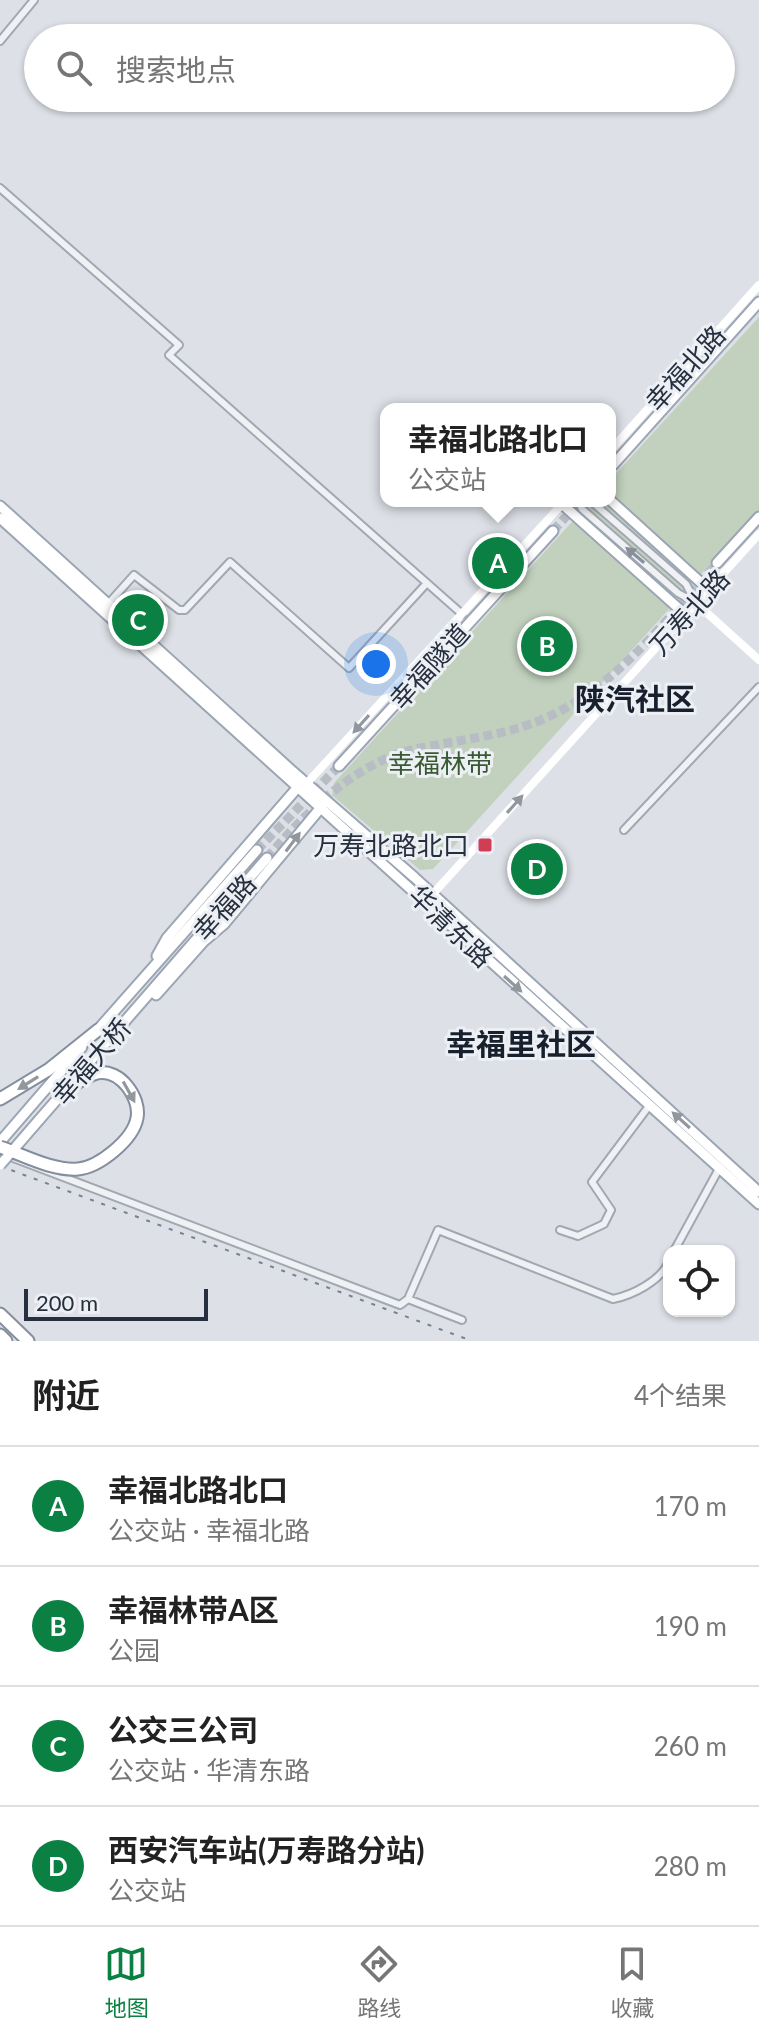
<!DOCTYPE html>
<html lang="zh">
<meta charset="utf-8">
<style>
:root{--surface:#fff;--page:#f6f6f6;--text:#222;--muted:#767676;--line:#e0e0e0;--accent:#0b8043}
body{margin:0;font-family:Lato,"Noto Sans SC",sans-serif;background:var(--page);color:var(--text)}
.controls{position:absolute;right:24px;bottom:24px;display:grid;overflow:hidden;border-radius:16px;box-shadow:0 2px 6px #0004}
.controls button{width:72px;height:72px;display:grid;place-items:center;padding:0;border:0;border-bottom:2px solid var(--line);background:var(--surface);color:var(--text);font:40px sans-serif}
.scale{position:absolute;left:24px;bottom:20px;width:184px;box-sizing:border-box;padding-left:8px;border:4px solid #262f3e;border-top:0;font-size:22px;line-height:28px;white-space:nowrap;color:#262f3e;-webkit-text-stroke:6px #ecf0f5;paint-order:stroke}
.you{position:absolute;left:376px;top:664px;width:28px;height:28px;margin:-20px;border:6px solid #fff;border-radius:50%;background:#1a73e8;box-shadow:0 0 0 12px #1a73e833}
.badge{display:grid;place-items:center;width:52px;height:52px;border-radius:50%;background:var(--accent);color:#fff;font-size:26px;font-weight:700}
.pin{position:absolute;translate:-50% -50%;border:4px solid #fff;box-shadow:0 2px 8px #0006}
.popup{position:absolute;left:380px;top:403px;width:236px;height:104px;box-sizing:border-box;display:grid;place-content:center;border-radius:16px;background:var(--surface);filter:drop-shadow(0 2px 6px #0005);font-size:26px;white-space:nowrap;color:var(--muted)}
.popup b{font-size:30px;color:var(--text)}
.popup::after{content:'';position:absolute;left:50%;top:100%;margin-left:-16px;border:16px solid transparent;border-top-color:var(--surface)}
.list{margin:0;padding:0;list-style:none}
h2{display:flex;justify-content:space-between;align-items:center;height:104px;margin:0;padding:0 32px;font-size:34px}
h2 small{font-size:26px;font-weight:400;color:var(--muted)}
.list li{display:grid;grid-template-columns:52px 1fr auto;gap:24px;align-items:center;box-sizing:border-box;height:120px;padding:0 32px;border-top:2px solid var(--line)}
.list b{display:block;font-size:30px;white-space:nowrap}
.list p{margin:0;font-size:26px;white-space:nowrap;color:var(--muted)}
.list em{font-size:26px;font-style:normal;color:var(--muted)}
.icon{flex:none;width:44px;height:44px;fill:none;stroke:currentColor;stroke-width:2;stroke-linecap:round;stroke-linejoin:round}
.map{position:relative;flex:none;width:759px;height:1341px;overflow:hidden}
.search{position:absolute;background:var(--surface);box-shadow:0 2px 6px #0004;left:24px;right:24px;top:24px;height:88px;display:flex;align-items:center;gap:20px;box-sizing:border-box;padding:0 28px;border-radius:44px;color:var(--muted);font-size:30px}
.sheet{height:584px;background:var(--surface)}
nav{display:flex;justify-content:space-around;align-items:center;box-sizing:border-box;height:112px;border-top:2px solid var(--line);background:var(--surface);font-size:22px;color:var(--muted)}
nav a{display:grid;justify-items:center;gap:4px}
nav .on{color:var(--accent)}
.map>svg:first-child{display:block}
.green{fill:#c2d1be}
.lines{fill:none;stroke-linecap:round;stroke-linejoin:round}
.primary-tunnel{stroke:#b8bdc5;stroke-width:9;stroke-dasharray:9 4.5;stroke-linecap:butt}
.street-casing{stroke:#a2a8b1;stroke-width:10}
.primary-casing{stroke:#9ca5b3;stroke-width:13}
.highway-casing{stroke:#848e9e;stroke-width:15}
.street{stroke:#eff1f5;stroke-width:6}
.secondary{stroke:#fff;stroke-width:8}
.primary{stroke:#fff;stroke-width:9}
.highway{stroke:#fff;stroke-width:11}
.rail{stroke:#768091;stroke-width:2;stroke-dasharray:4 8;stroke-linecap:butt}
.primary-bridge-casing{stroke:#9ca5b3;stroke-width:13;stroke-linecap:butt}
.highway-bridge-casing{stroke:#848e9e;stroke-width:15;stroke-linecap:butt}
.primary-bridge{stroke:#fff;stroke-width:9}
.highway-bridge{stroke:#fff;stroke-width:11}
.oneway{fill:#8a909a}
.oneway2{fill:#92979e}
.poi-dot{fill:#d03e53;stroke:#ecf0f5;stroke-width:3}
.labels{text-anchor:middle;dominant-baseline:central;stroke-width:6;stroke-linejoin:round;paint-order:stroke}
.street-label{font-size:26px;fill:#262f3e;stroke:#ecf0f5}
.park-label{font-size:26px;fill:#3a5933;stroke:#ecf0f5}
.poi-label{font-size:26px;fill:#262f3e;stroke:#ecf0f5;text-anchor:end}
.quarter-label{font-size:30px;font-weight:bold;fill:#18202e;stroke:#ecf0f5}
</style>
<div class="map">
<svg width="759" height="1341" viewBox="0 0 759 1341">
<rect width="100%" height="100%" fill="#dde1e7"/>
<path class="green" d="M759,317V510L433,869L420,870L332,795L334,783L591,501H610V480Z"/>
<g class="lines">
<path class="primary-tunnel" d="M553,531L580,501
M257,850L339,766
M267,858C304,814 353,765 411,750C454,740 501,737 541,720C615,689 665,621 717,563"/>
<defs>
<path id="street" d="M0,41L34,0
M0,188L179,345L169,355L462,614
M578,501L582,509L678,593L696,603
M591,501L686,584L696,603
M108,604L134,575L179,610H185L230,562L349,668L427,583
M624,830L759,687
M0,1153L400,1305L408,1299L438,1230L613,1299C633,1295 660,1281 669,1262
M560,1230L578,1236L604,1224L611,1210L592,1182L649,1106
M674,1251L720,1167
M408,1299L462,1320"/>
<path id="primary" d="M613,465L759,302
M610,500L709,590
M562,504L686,615
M0,506L290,769L414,877L759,1192
M0,518L759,1204
M717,563L759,517
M339,766L553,531
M157,956L167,938L298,787
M156,995L204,941L224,924L323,805
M95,1033L257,850
M39,1120L267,858
M0,1142L82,1047"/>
<path id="highway" d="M0,1099L48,1070L98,1030
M0,1314L28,1341
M0,1335L6,1341"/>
</defs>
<use href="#street" class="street-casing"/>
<use href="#primary" class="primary-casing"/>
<use href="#highway" class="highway-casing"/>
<use href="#street" class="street"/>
<path class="secondary" d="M610,451L759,285
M696,603L759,660
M302,785L308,782L564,502
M431,896L759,534"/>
<use href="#primary" class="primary"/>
<use href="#highway" class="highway"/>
<path class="rail" d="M0,1166L472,1341"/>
<defs>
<path id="primary-bridge" d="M0,1165L39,1120"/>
<path id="highway-bridge" d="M0,1147C24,1155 52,1171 78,1169C99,1167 133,1140 137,1118C141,1098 120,1068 97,1073C86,1076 74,1085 64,1091"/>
</defs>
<use href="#primary-bridge" class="primary-bridge-casing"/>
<use href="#highway-bridge" class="highway-bridge-casing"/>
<use href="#primary-bridge" class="primary-bridge"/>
<use href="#highway-bridge" class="highway-bridge"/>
</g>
<defs><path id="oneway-solid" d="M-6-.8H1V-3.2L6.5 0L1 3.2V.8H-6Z" transform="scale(2)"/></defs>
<use class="oneway" href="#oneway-solid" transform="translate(635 555) rotate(-140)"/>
<g class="oneway2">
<use href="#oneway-solid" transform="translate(361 724) rotate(132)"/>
<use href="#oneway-solid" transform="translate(515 804) rotate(-48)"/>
<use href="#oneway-solid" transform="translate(293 842) rotate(-53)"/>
<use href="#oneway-solid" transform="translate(513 984) rotate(42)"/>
<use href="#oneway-solid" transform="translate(28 1083) rotate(148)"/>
<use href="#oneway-solid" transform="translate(129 1092) rotate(61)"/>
<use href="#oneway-solid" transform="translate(681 1120) rotate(-138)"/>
</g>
<rect class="poi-dot" x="477" y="837" width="16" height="16" rx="4"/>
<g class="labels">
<g class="street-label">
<text transform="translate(685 368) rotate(-48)">幸福北路</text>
<text transform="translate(689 612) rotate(-48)">万寿北路</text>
<text transform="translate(429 666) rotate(-48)">幸福隧道</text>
<text transform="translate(224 907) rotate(-48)">幸福路</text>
<text transform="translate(451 926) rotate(44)">华清东路</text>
<text transform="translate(91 1061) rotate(-49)">幸福大桥</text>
</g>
<g class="park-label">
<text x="440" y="763">幸福林带</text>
</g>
<g class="poi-label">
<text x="469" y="845">万寿北路北口</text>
</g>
<g class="quarter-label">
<text x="635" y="698">陕汽社区</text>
<text x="521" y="1043">幸福里社区</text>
</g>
</g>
</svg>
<div class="controls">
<button><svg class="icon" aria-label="locate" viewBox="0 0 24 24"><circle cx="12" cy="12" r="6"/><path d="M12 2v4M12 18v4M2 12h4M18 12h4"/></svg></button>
</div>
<div class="scale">200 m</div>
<div class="you"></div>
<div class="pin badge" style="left:498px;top:563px">A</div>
<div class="popup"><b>幸福北路北口</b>公交站</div>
<div class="pin badge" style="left:547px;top:646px">B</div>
<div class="pin badge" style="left:138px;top:620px">C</div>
<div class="pin badge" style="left:537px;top:869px">D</div>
<div class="search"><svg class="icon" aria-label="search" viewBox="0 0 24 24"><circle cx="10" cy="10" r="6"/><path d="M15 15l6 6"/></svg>搜索地点</div>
</div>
<section class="sheet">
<h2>附近<small>4个结果</small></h2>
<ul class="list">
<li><span class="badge">A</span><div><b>幸福北路北口</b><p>公交站 · 幸福北路</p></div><em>170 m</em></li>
<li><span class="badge">B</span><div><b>幸福林带A区</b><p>公园</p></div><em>190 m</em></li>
<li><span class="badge">C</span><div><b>公交三公司</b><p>公交站 · 华清东路</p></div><em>260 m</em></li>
<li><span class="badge">D</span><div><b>西安汽车站(万寿路分站)</b><p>公交站</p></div><em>280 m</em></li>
</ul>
</section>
<nav>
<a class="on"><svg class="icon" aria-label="map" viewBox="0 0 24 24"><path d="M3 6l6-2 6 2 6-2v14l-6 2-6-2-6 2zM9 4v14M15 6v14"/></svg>地图</a>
<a><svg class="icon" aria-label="directions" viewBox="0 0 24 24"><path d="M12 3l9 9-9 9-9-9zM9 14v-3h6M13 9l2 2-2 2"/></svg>路线</a>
<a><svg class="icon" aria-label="saved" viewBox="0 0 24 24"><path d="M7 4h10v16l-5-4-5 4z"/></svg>收藏</a>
</nav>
